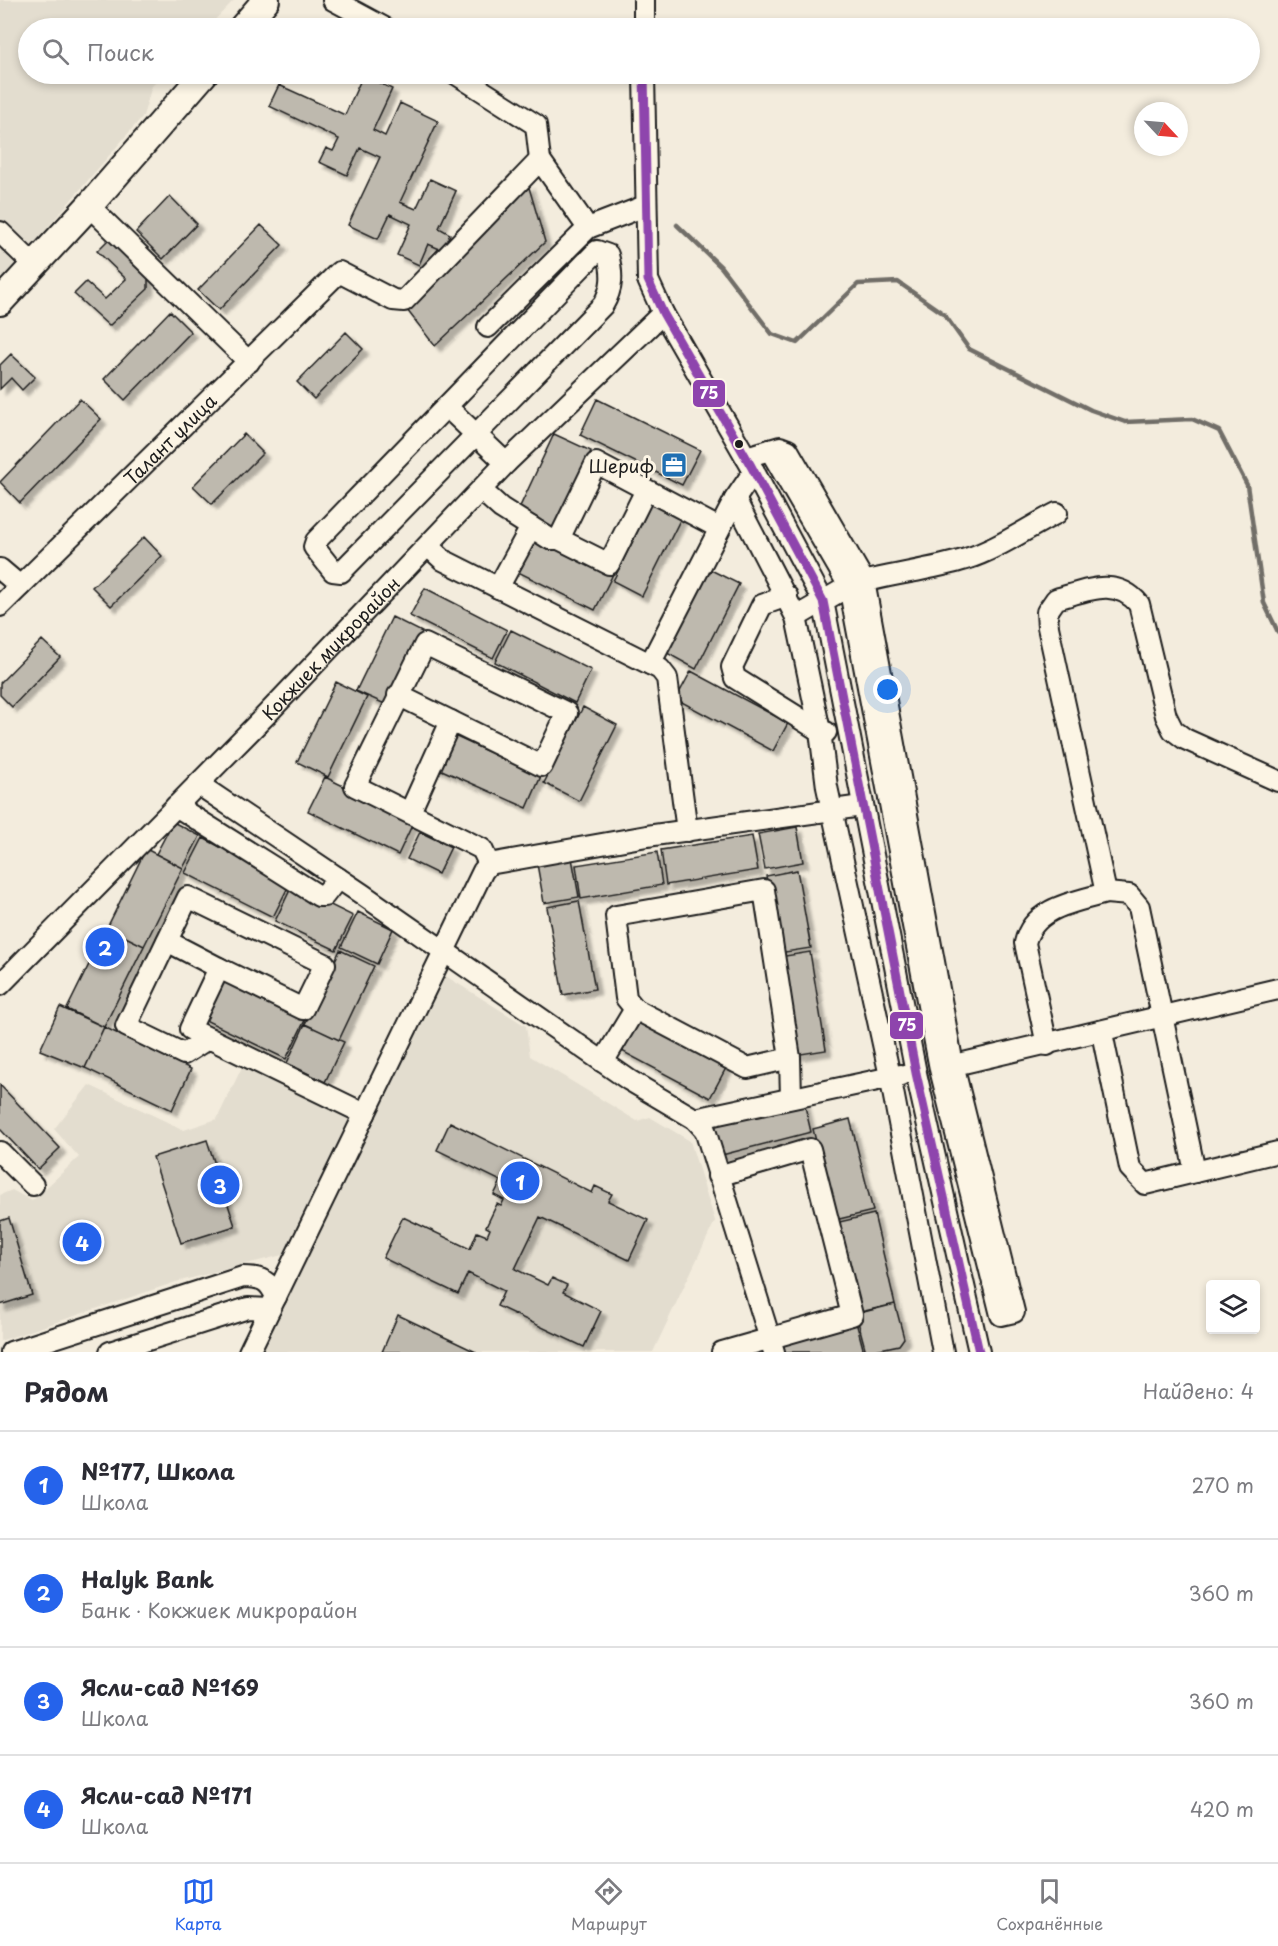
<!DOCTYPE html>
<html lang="ru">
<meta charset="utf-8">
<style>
:root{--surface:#fff;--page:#f2f2f3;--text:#2b2b33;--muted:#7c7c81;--line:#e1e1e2;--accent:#2563eb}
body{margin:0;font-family:"Playpen Sans",sans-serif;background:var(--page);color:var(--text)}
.controls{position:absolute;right:18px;bottom:18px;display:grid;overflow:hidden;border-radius:6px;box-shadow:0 3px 9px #0003}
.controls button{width:54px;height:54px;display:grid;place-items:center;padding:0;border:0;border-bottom:2px solid var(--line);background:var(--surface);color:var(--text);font:30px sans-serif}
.compass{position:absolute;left:1134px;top:102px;width:54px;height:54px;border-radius:50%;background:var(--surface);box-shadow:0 3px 9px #0003;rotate:116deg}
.you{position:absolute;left:888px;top:690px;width:21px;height:21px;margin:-15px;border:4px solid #fff;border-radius:50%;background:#1a73e8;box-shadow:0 0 0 9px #1a73e833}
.badge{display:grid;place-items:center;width:39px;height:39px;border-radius:50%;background:var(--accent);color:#fff;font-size:20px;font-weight:700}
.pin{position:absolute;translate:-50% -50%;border:3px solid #fff;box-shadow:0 2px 6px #0006}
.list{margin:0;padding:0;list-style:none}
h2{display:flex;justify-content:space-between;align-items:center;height:78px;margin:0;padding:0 24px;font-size:26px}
h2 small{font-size:20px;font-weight:400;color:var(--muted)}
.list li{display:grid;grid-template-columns:39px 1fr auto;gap:18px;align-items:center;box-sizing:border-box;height:108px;padding:0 24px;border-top:2px solid var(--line)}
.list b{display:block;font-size:22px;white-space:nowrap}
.list p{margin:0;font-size:20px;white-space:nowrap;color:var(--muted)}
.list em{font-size:20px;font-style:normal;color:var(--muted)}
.icon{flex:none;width:33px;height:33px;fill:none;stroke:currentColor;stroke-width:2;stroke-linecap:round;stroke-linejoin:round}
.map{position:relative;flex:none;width:1278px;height:1352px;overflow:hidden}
.search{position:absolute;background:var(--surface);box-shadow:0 3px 9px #0003;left:18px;right:18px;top:18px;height:66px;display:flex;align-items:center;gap:15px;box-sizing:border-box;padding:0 21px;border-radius:33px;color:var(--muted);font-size:22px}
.sheet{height:510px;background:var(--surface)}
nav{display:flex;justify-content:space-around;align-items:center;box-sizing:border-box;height:84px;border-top:2px solid var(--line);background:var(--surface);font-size:16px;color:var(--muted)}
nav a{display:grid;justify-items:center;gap:3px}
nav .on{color:var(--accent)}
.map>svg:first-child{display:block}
.built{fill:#e3ddcf}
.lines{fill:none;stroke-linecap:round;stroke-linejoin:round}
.stream{stroke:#716e68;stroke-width:4.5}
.building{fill:#beb9ae;stroke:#1c1c1c;stroke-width:1.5;filter:url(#shadow)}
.minor-casing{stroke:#1c1c1c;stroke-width:24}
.major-casing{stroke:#1c1c1c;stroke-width:30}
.minor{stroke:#fcf5e5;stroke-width:20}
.major{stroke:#fcf5e5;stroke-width:26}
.bus-1-casing{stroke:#fcf5e5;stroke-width:14}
.bus-1{stroke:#8e44ad;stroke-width:9}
.bus-dot{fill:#1c1c1c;stroke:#fcf5e5;stroke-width:2}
.labels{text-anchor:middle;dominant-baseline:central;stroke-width:6;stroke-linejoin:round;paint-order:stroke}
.street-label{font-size:18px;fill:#1c1c1c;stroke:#fcf5e5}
.poi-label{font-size:18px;fill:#1c1c1c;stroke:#fcf5e5;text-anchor:end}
.line-badge{stroke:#fcf5e5;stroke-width:2}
.badge-label{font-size:16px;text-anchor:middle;font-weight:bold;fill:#fff}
</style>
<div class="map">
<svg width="1278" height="1352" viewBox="0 0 1278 1352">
<defs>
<filter id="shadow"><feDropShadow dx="5.5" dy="5.5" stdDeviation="1.5" flood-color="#0004"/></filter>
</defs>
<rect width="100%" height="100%" fill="#f3ecdd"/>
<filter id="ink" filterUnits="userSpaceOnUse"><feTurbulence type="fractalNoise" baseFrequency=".0167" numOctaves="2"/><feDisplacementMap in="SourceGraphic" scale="12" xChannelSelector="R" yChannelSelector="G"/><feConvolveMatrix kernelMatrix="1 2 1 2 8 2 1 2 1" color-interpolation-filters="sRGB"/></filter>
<g filter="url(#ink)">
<path class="built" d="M0,0H234L207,28H28V74H164L152,86L143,116L0,283Z
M444,975L526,1026L530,1056L637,1121L650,1117L690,1141L715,1221L653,1352H253L438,976Z
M243,1065L352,1117L286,1254L176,1282L0,1341V1195L12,1190L32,1201L79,1157L54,1129L89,1085L184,1130L217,1119Z"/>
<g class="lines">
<path class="stream" d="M677,225L721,267L772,334L797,343L858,284L898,282L944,314L969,349L1091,410L1125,422L1192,419L1219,431L1247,485L1264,603L1278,632"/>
</g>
<path class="building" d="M363,75L392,89L373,130L385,136L400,103L438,121L400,202L416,209L430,179L456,191L439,228L450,234L442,250L428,244L419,265L397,255L411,224L390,214L378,239L348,225L380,157L360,148L347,175L319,162L326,148L333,151L339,139L269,106L279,85L345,115Z
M528,184L545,242L435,346L407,310Z
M170,196L197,224L163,259L136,232Z
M261,225L282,245L219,310L198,290Z
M113,235L148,273V289L109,326L74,294L86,282L105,299L126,279L97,251Z
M170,311L191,332L125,400L104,379Z
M346,332L363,349L314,399L297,382Z
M11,354L35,377L22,390L11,378L0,389V365Z
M80,399L101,419L20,503L0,482Z
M597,399L700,450L682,485L580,435Z
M244,434L263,453L212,504L193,486Z
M554,434L591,451L554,530L517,513Z
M652,502L682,516L642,596L613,581Z
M534,535L613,574L595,610L516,571Z
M144,537L162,556L111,606L92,587Z
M709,569L739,584L696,669L667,653Z
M425,588L507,630L493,658L410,616Z
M392,617L422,632L387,705L356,691Z
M511,630L591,670L575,703L495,662Z
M42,640L60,657L12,707L0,695V683Z
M691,671L788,723L773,751L676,699Z
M336,682L367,697L328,777L297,762Z
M583,707L617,725L579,801L544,783Z
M450,734L541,776L527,808L435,767Z
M325,777L414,821L398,855L308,811Z
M173,822L200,836L183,868L156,854Z
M797,827L803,862L765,869L758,834Z
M420,832L451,847L438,874L407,859Z
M752,836L758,870L666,885L661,850Z
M203,838L290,883L273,917L185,873Z
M146,849L183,868L144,946L107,928Z
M657,852L662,885L581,899L576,865Z
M572,858L579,897L544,903L537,864Z
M797,870L811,948L779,953L766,876Z
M292,886L353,916L336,950L275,921Z
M579,901L595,989L563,995L547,907Z
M358,912L393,929L377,964L341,947Z
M107,928L144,946L104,1027L67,1009Z
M340,950L374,966L339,1040L305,1024Z
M810,952L826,1050L795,1055L779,957Z
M219,978L305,1020L286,1059L201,1018Z
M60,1007L104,1027L85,1068L40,1050Z
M636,1017L727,1066L710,1098L618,1049Z
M305,1024L344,1042L325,1082L287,1063Z
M104,1027L191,1069L172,1110L85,1068Z
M0,1085L60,1148L38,1169L0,1129Z
M804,1102L811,1132L718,1156L711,1126Z
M850,1119L873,1211L835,1220L813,1129Z
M450,1122L592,1193L595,1186L612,1194L608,1201L648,1220L629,1260L540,1217L515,1269L548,1285L552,1278L567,1285L563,1292L601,1311L584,1347L497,1306L504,1291L468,1273L458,1294L383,1258L403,1217L470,1249L477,1232L487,1236L490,1229L486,1227L497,1204L501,1206L504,1200L494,1195L501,1181L437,1150Z
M207,1140L235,1226L181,1243L153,1157Z
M874,1214L895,1304L856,1313L835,1223Z
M9,1218L32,1295L0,1305V1221Z
M895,1304L904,1338L899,1345L866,1352L856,1314Z
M398,1315L476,1352H382Z
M856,1322L864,1352H778L776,1344Z"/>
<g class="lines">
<defs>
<g id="minor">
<path d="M333,0L385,28"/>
<path d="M644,0V28"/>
<path d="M456,74L536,125L540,160L588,228"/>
<path d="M644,74L648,280L663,313L751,466L823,601L916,1073L979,1352"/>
<path d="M89,206L249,362"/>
<path d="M0,232L35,266"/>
<path d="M597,251L608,255C613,274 613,288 603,305L341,572L333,571L314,547L316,541Z"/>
<path d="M488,327L588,228L645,206"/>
<path d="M448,408L506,463"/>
<path d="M770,450L849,586L796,617"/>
<path d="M746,457L780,447L788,450L864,581L953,1065L1014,1312L1001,1315L940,1069L849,586C887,574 928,571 966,559C996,550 1029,527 1057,513"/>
<path d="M754,471L735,499L796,617L820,731L827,787L890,1076L943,1352"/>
<path d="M481,490L501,508L550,539H559"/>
<path d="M646,490L609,564L559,539L596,463L719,528"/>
<path d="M429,547L443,560L660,669L667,678L687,831"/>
<path d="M0,569L20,586"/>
<path d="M498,588L531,527"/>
<path d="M787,596L762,605L732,667L735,678L820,731L826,732"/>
<path id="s1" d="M0,606L339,272L393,300L404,301L540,160"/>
<path d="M650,664L735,499"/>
<path d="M398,695L542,766L567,713L425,644L355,786L482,849L489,864"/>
<path d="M198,784L362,894L629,1080L695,1119L705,1130L774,1352"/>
<path d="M176,806L319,896H324L338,878"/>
<path d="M410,812L451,721"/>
<path d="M764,890L790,1058L747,1068L635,1009L626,998L616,916Z"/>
<path d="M1106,893L1129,895L1139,907L1195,1172"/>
<path d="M167,941L219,968"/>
<path id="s2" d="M0,985L267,714L506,463L663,313"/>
<path d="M1102,1033L1130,1168L1145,1184L1278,1152"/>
<path d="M209,1038L184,1054L126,1026L188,897L325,964L303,1009L219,968L190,1029L365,1114"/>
<path d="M1047,1045L1025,943C1033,907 1075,902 1106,893L1048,627L1047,612L1056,599C1087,591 1115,576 1139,604L1166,716L1173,730L1185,739L1278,781"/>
<path d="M790,1058L791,1098"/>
<path d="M603,1062L635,1009"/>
<path d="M942,1068L1278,989"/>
<path d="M695,1119L901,1075"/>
<path d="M0,1152L33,1185"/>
<path d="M718,1176L810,1149L852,1315L722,1352"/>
<path d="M11,1352L243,1277C261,1277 269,1280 276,1297"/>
<path d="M110,1352L248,1308L270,1309"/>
<path d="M249,1352L483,871L489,864L647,836L862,806"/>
</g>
<path id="major" d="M242,28L266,0
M0,302L89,206L204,74"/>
</defs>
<use href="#minor" class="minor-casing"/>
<use href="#major" class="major-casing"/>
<use href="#minor" class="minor"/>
<use href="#major" class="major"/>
<defs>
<path id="bus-1" d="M644,74L648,280L663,313L751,466L823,601L916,1073L979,1352"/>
</defs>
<use href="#bus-1" class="bus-1-casing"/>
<use href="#bus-1" class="bus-1"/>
</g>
</g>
<defs>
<symbol id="office-square" viewBox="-11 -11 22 22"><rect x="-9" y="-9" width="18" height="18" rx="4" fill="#1f6fb2" stroke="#fcf5e5"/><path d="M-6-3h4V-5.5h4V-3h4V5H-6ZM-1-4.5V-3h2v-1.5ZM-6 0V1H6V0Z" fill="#fff"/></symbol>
</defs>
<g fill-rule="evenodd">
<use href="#office-square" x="659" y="450" width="30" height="30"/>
</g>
<circle class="bus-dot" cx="739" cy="444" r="5"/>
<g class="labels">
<g class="street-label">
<text stroke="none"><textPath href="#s1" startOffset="238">Талант улица</textPath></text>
<text stroke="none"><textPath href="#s2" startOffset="472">Кокжиек микрорайон</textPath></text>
</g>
<g class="poi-label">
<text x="654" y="465">Шериф</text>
</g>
</g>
<g class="line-badge">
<rect x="692" y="379" width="34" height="29" rx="6" fill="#8e44ad"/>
<rect x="889" y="1011" width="35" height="29" rx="6" fill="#8e44ad"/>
</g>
<g class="badge-label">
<text x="709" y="399">75</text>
<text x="907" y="1031">75</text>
</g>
</svg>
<div class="controls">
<button><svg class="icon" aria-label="layers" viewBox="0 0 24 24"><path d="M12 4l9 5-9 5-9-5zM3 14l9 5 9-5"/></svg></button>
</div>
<svg class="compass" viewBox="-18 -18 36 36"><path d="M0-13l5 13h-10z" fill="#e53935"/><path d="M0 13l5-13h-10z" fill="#7c7c81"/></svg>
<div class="you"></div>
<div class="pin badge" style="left:520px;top:1181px">1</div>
<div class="pin badge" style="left:105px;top:947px">2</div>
<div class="pin badge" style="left:220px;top:1185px">3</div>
<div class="pin badge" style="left:82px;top:1242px">4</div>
<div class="search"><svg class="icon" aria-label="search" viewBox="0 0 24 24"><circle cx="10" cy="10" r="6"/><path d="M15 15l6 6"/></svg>Поиск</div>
</div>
<section class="sheet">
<h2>Рядом<small>Найдено: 4</small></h2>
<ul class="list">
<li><span class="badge">1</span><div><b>№177, Школа</b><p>Школа</p></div><em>270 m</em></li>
<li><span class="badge">2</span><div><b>Halyk Bank</b><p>Банк · Кокжиек микрорайон</p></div><em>360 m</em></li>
<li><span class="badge">3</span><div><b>Ясли-сад №169</b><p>Школа</p></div><em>360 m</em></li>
<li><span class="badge">4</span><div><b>Ясли-сад №171</b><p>Школа</p></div><em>420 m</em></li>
</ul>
</section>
<nav>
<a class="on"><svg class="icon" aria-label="map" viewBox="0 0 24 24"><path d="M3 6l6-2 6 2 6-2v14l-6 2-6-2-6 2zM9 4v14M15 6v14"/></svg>Карта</a>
<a><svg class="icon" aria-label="directions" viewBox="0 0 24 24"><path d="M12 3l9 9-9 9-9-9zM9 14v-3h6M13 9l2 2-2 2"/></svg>Маршрут</a>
<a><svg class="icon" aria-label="saved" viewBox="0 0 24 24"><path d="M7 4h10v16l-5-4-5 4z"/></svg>Сохранённые</a>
</nav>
